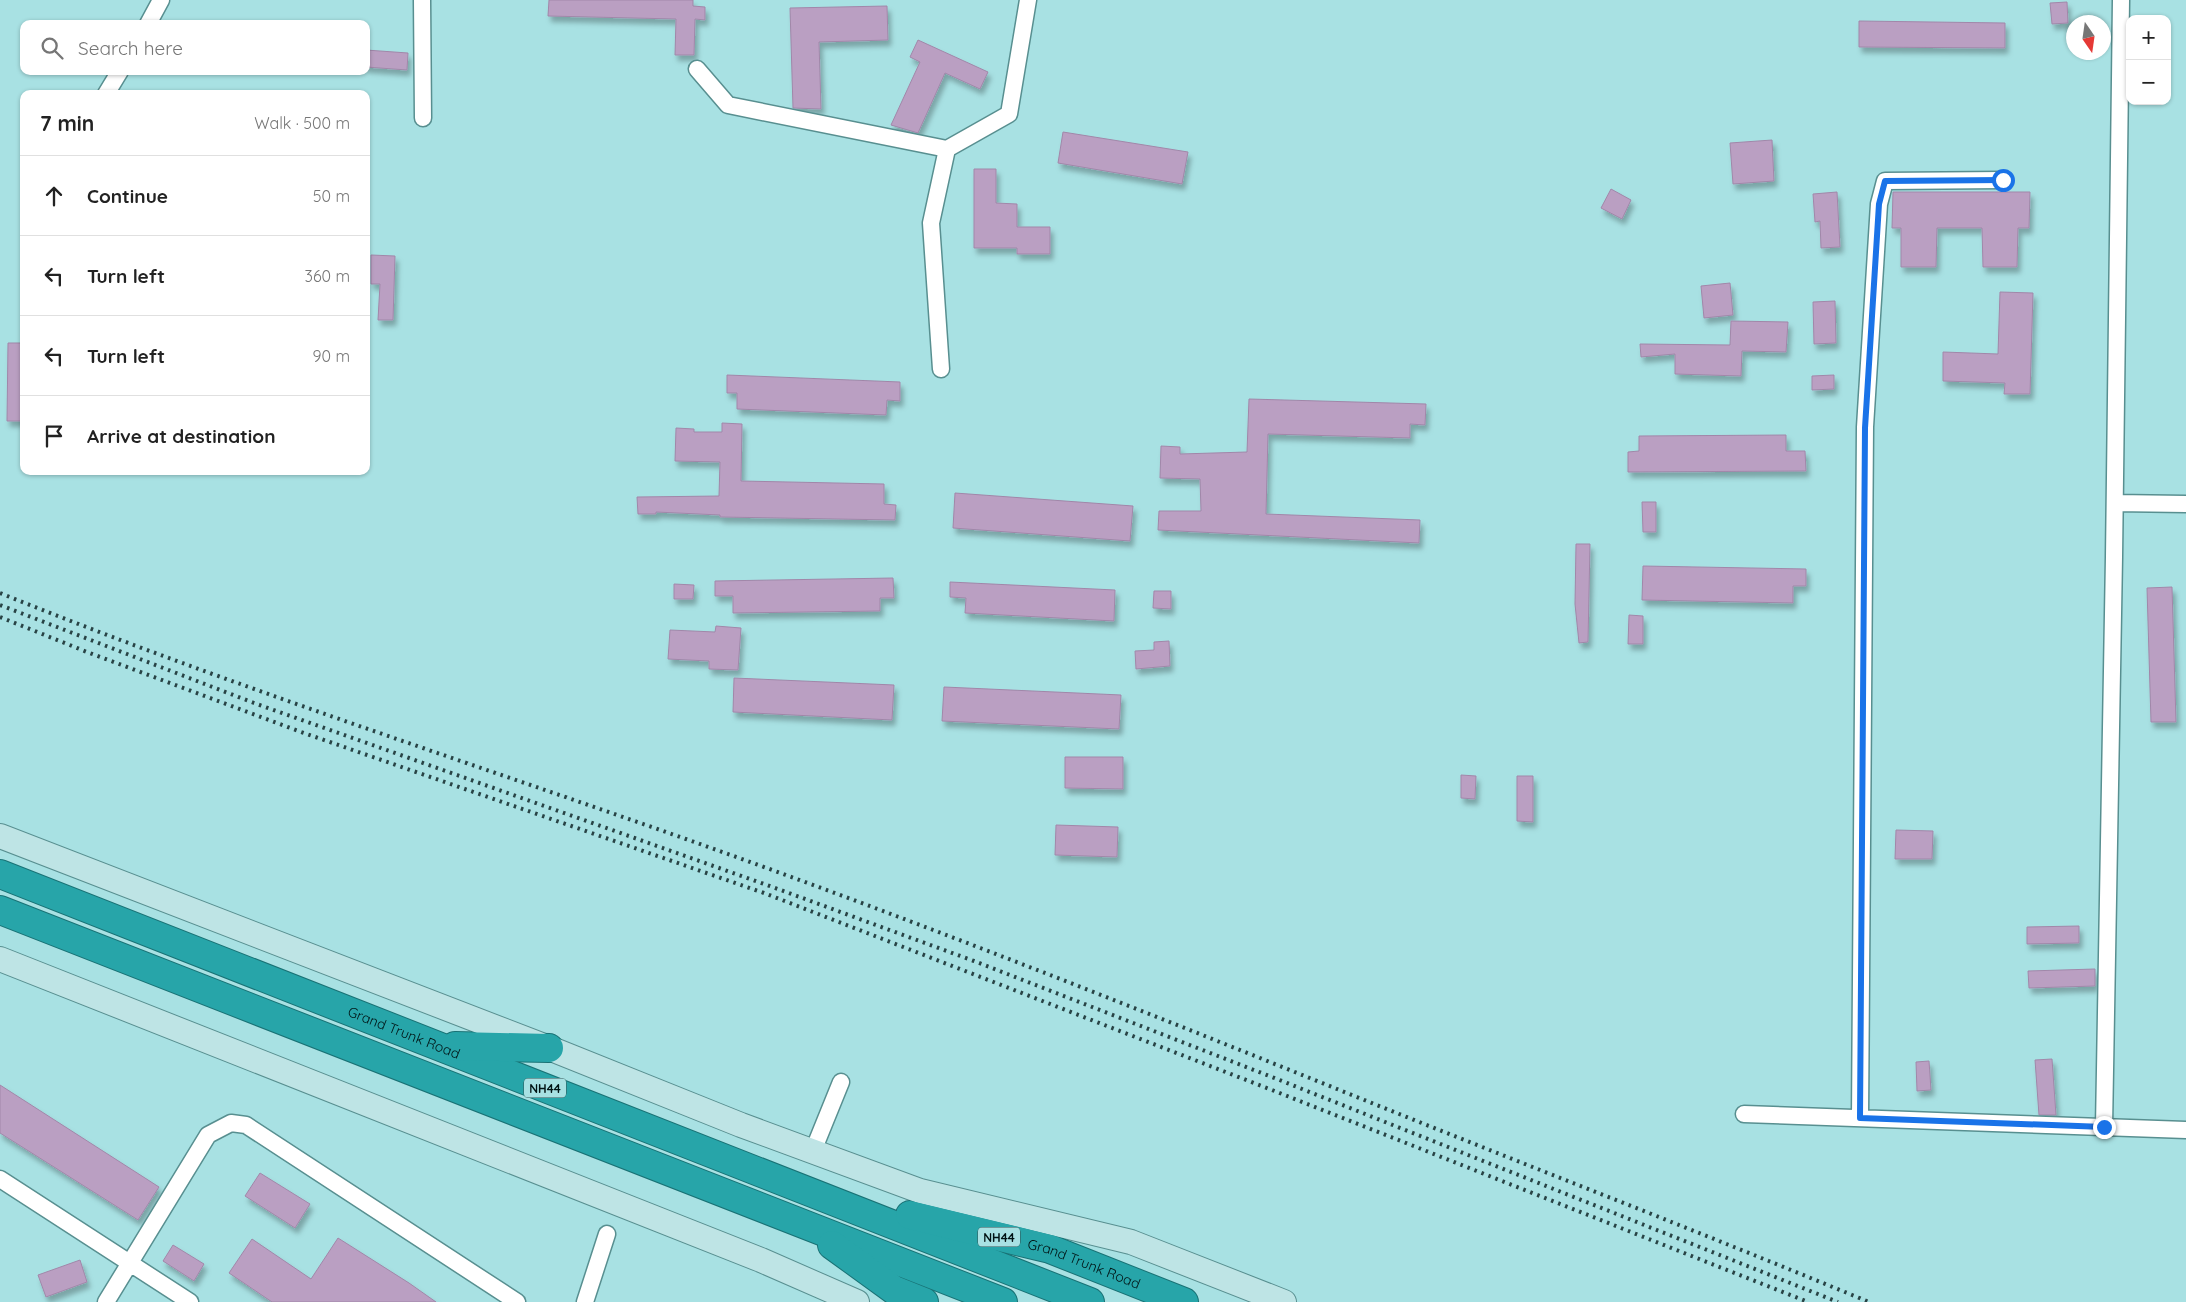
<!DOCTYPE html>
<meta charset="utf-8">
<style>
:root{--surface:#fff;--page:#f2f2f2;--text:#222;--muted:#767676;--line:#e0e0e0}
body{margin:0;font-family:Quicksand,sans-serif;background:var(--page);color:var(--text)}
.controls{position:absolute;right:15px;top:15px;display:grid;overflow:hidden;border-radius:10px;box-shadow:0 1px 4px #0004}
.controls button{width:45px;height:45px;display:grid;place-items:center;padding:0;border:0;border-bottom:1px solid var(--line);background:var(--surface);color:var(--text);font:25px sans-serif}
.compass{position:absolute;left:2066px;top:15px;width:45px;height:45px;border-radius:50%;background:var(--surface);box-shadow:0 1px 4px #0004;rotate:167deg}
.stop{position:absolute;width:15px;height:15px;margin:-11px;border:4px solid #1a73e8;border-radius:50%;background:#fff}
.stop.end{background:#1a73e8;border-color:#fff;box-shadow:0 1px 5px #0008}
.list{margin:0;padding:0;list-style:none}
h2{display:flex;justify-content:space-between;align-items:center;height:65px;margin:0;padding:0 20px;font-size:21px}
h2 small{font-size:16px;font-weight:400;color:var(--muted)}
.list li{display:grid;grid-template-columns:32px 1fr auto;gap:15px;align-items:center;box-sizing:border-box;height:80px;padding:0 20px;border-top:1px solid var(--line)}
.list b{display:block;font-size:19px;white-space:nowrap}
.list em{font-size:16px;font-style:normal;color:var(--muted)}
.icon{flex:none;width:28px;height:28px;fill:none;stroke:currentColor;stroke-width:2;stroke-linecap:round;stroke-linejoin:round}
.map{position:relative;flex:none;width:2186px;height:1302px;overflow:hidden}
.search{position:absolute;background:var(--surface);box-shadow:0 1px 4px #0004;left:20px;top:20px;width:350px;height:55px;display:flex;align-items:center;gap:12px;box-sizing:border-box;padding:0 18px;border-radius:10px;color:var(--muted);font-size:19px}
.panel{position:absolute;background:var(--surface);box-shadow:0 1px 4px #0004;left:20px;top:90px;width:350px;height:385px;border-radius:10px}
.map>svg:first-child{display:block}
.building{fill:#ba9fc2;stroke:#a187a9;filter:url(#shadow)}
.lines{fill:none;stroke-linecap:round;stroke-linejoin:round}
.street-casing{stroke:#588f90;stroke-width:19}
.secondary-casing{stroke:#588f90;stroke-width:26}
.highway-casing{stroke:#197275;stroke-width:30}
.street{stroke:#fff;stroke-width:16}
.secondary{stroke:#bee4e5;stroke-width:24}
.highway{stroke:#27a5a9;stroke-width:28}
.rail{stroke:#284345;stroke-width:4;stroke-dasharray:2.5 5;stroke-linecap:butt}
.route{stroke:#1a73e8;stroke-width:6}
.labels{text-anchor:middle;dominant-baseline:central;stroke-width:4.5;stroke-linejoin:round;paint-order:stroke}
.shield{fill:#a8e1e3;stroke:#325152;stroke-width:1}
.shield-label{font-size:12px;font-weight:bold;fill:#001314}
.street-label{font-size:14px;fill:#001314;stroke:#a8e1e3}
</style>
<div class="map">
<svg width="2186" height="1302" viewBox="0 0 2186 1302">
<defs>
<filter id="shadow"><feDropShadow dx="3" dy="5.5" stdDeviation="2.5" flood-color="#0004"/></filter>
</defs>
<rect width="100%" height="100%" fill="#a8e1e3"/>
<path class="building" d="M549,0H693V6L705,7V20L695,19L694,55H675L676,19L548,16Z
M2067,2L2068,23L2052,24L2050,3Z
M887,6L888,40L819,42L821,109L793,108L790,8Z
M1859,21L2005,23V48L1859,47Z
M918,40L988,72L980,89L945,73L918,133L891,125L920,62L910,57Z
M366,50L408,53L407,70L366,67Z
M1063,132L1188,152L1182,184L1058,163Z
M1772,140L1774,181L1733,184L1730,143Z
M974,169H996V203L1017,204V227H1050V254H1017V248H974Z
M1611,189L1631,200L1622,219L1601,208Z
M1837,192L1840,247L1821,248L1820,221L1815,222L1813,194Z
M1893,192H2030L2029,228H2018L2017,267H1983L1982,228H1937L1936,267H1901V228H1892Z
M371,255L395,256L393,320H378L380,284H371Z
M1730,283L1733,315L1704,318L1701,286Z
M2000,292L2033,293L2030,394H2004L2005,383L1943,381V352L1998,354Z
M1835,301L1836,343L1814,344L1813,302Z
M1731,321L1788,322L1786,352L1742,351L1741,376L1675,374V354L1641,357L1640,344L1730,345Z
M8,343H24V421H7Z
M727,375L900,382V401L887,400L886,415L737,409V393H727Z
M1834,375V389L1812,390V376Z
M1249,399L1426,404L1425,425L1410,424V438L1268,434L1266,514L1420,520L1419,543L1158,530L1159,511H1201L1200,479L1160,478L1161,446L1180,447V454L1247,452Z
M722,423L742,424L741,481L884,484V504L896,505L895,520L720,517V515L656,512V514H638L637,497L719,496L720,462L675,461L676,428L694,429V432H722Z
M1786,435V451H1805L1806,471L1628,472V452L1639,451V436Z
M955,493L1133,506L1130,541L953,528Z
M1642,502H1656V532H1643Z
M1576,544H1590L1588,642L1579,643L1575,604Z
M1643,566L1806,569V586H1793V603L1642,600Z
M893,578L894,598H880V611L733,613V596H715V581Z
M950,582L1115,590L1114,621L965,613L966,598L950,597Z
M674,584L694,585L693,599H674Z
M2172,587L2176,722H2151L2147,588Z
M1154,591H1171V609L1153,608Z
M1629,615L1643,616V644H1628Z
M716,626L741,628L738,670L709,669V661L668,659L670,630L715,632Z
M1169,641L1170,666L1136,669L1135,651L1154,650V642Z
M734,678L894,685L892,720L733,712Z
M944,687L1121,695L1119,729L942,721Z
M1065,757H1123V789L1065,788Z
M1461,775L1476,776L1475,799L1461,798Z
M1517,776H1533V822L1517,821Z
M1056,825L1118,827L1117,857L1055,855Z
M1896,830L1933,831L1932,859H1895Z
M2079,926V943L2027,944V927Z
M2095,969V986L2029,988L2028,971Z
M2052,1059L2056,1115H2039L2035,1060Z
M1929,1061L1931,1090L1917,1091L1916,1062Z
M0,1085L159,1187L138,1220L0,1133Z
M260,1173L310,1204L295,1228L245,1196Z
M338,1238L409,1283L436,1302H272L229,1273L252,1239L311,1279Z
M173,1245L204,1264L194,1281L163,1261Z
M80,1260L87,1282L46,1297L38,1275Z"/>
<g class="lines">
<defs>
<path id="street" d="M422,0L423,118
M148,24L161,0
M697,69L728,105L947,149
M106,94L120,71
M941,369L931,223L947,149L1009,114L1028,0
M2115,503L2186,504
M1744,1114L2186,1130
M1860,1118L1865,427L1879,204L1885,181L2003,180
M2104,1127L2114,557L2121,0
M813,1151L841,1082
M0,1179L190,1302
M106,1302L208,1135L231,1123L246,1125L517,1302
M585,1302L607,1234"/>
<path id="secondary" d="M0,836L549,1048L741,1125L920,1191L1131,1242L1284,1302
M0,959L761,1260L857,1302"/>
<g id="highway">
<path id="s1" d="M0,874L1090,1302"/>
<path d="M0,910L1003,1302"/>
<path d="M455,1046L549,1048"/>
<path id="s2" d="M910,1215L1050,1249L1184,1302"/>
<path d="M832,1245L894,1290L924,1302"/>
</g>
</defs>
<use href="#street" class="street-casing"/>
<use href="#secondary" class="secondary-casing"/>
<use href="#highway" class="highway-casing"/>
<use href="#street" class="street"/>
<use href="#secondary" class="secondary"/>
<use href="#highway" class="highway"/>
<path class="rail" d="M0,593C255,696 517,777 775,871C964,940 1151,1014 1337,1089C1515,1161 1693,1229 1869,1302
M0,605L254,703L767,885L974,961L1277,1079L1838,1302
M0,617L87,652L301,732L764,893L1272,1090L1808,1302"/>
</g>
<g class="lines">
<path class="route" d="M2003,180L1885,181L1879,204L1865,428L1860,1118L2104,1127"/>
</g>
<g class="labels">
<g class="shield">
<rect x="524" y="1078.5" width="42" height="19" rx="4"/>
<rect x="978" y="1227.5" width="42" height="19" rx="4"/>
</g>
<g class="shield-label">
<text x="545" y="1088">NH44</text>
<text x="999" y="1237">NH44</text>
</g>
<g class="street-label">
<text stroke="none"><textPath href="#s1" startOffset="434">Grand Trunk Road</textPath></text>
<text stroke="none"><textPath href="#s2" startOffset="181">Grand Trunk Road</textPath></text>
</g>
</g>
</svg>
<div class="controls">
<button>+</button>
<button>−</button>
</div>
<svg class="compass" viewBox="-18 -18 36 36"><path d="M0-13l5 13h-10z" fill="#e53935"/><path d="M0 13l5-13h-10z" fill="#767676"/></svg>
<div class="stop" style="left:2003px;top:180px"></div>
<div class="stop end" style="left:2104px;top:1127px"></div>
<div class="search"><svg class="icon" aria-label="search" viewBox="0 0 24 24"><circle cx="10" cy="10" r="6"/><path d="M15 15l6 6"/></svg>Search here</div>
<section class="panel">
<h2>7 min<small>Walk · 500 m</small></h2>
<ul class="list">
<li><svg class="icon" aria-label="ahead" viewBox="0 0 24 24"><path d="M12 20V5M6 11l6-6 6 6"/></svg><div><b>Continue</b></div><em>50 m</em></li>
<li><svg class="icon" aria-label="left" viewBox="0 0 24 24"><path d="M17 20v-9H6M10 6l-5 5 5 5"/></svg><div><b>Turn left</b></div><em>360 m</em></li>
<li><svg class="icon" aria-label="left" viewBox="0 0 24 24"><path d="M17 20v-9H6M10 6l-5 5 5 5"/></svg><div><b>Turn left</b></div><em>90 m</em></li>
<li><svg class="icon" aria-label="arrive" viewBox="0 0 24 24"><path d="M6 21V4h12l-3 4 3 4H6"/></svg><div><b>Arrive at destination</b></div></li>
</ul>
</section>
</div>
